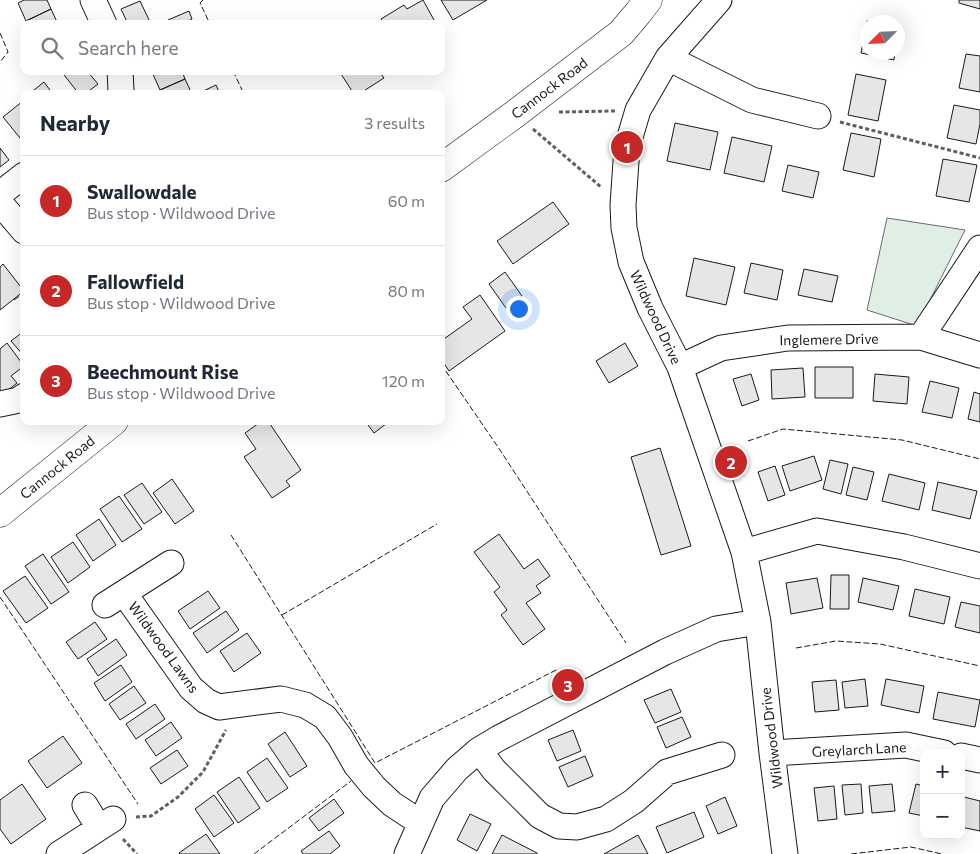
<!DOCTYPE html>
<meta charset="utf-8">
<style>
:root{--surface:#fff;--page:#f6f6f7;--text:#1f2937;--muted:#747a83;--line:#e0e1e3;--accent:#c62828}
body{margin:0;font-family:Commissioner,sans-serif;background:var(--page);color:var(--text)}
.controls{position:absolute;right:15px;bottom:15px;display:grid;overflow:hidden;border-radius:10px;box-shadow:0 5px 20px #0002}
.controls button{width:45px;height:45px;display:grid;place-items:center;padding:0;border:0;border-bottom:1px solid var(--line);background:var(--surface);color:var(--text);font:25px sans-serif}
.compass{position:absolute;left:860px;top:15px;width:45px;height:45px;border-radius:50%;background:var(--surface);box-shadow:0 5px 20px #0002;rotate:246deg}
.you{position:absolute;left:518px;top:308px;width:18px;height:18px;margin:-12px;border:4px solid #fff;border-radius:50%;background:#1a73e8;box-shadow:0 0 0 8px #1a73e833}
.badge{display:grid;place-items:center;width:32px;height:32px;border-radius:50%;background:var(--accent);color:#fff;font-size:16px;font-weight:700}
.pin{position:absolute;translate:-50% -50%;border:2px solid #fff;box-shadow:0 1px 5px #0006}
.list{margin:0;padding:0;list-style:none}
h2{display:flex;justify-content:space-between;align-items:center;height:65px;margin:0;padding:0 20px;font-size:21px}
h2 small{font-size:16px;font-weight:400;color:var(--muted)}
.list li{display:grid;grid-template-columns:32px 1fr auto;gap:15px;align-items:center;box-sizing:border-box;height:90px;padding:0 20px;border-top:1px solid var(--line)}
.list b{display:block;font-size:19px;white-space:nowrap}
.list p{margin:0;font-size:16px;white-space:nowrap;color:var(--muted)}
.list em{font-size:16px;font-style:normal;color:var(--muted)}
.icon{flex:none;width:28px;height:28px;fill:none;stroke:currentColor;stroke-width:2;stroke-linecap:round;stroke-linejoin:round}
.map{position:relative;flex:none;width:980px;height:854px;overflow:hidden}
.search{position:absolute;background:var(--surface);box-shadow:0 5px 20px #0002;left:20px;top:20px;width:425px;height:55px;display:flex;align-items:center;gap:12px;box-sizing:border-box;padding:0 18px;border-radius:10px;color:var(--muted);font-size:19px}
.panel{position:absolute;background:var(--surface);box-shadow:0 5px 20px #0002;left:20px;top:90px;width:425px;height:335px;border-radius:10px}
.map>svg:first-child{display:block}
.green{fill:#e0efe3;stroke:#6a6a6a}
.building{fill:#e6e6e6;stroke:#1a1a1a}
.lines{fill:none;stroke-linecap:round;stroke-linejoin:round}
.minor-casing{stroke:#1a1a1a;stroke-width:27}
.major-casing{stroke:#1a1a1a;stroke-width:29}
.path{stroke:#5f5f5f;stroke-width:3;stroke-dasharray:4 2.5;stroke-linecap:butt}
.minor{stroke:#fff;stroke-width:25}
.major{stroke:#fff;stroke-width:28}
.fence{stroke:#1a1a1a;stroke-width:1;stroke-dasharray:6 2.5;stroke-linecap:butt}
.labels{text-anchor:middle;dominant-baseline:central;stroke-width:4;stroke-linejoin:round;paint-order:stroke}
.street-label{font-size:14px;fill:#1a1a1a;stroke:#fff}
</style>
<div class="map">
<svg width="980" height="854" viewBox="0 0 980 854">
<rect width="100%" height="100%" fill="#fff"/>
<path class="green" d="M887,218L965,230L917,326L867,310Z"/>
<path class="building" d="M24,0H47L51,9L26,21L18,3Z
M423,0L434,20L428,24H384L381,19L404,5L407,9Z
M441,0H487L453,20Z
M959,0H980V9L959,3Z
M140,1L151,24H128L121,9Z
M51,9L58,24H27L26,21Z
M189,11L192,19L182,24H170L168,20Z
M867,21L874,22H868V52H895L894,60L861,53Z
M966,54L980,56V92L959,88Z
M61,71H87L98,84L85,94H79Z
M155,71H182L185,79L160,90L152,72Z
M339,71H379L384,78L359,94H354Z
M856,74L886,80L878,121L848,115Z
M185,79L192,94H162L160,90Z
M44,82L53,94H29Z
M216,85L220,94H197Z
M23,101L24,102V143L3,117Z
M954,105L980,110V124L976,144L947,138Z
M675,123L718,132L710,170L667,161Z
M851,133L881,139L874,177L843,170Z
M732,137L772,146L764,182L724,173Z
M0,148L9,160L0,167Z
M943,159L977,165L969,202L936,196Z
M788,165L819,172L813,198L782,191Z
M553,202L569,224L513,264L497,241Z
M694,258L735,267L726,305L686,296Z
M751,263L783,270L777,300L744,293Z
M3,264L24,291L0,310V267Z
M804,269L838,276L832,302L798,295Z
M505,272L522,296L506,308L489,284Z
M480,295L505,331L449,371L441,359V341L472,319L463,307Z
M24,331V356L11,341Z
M7,343L24,366L11,376L17,383L2,395L0,393V349Z
M625,343L638,366L609,383L596,361Z
M815,367H853V398H815Z
M803,368L805,397L772,399L771,370Z
M751,374L759,400L742,406L733,379Z
M875,374L909,377L907,404L873,401Z
M930,381L959,388L952,418L922,412Z
M974,392L980,394V422L968,419Z
M262,421H268L301,470L286,481L290,486L272,498L244,457L256,449L245,433Z
M365,421H390L374,433Z
M660,448L691,546L661,555L631,457Z
M814,456L822,480L790,491L782,466Z
M830,460L848,464L841,494L823,489Z
M775,466L785,495L768,501L758,472Z
M853,467L874,472L867,500L846,495Z
M889,474L925,483L919,510L882,501Z
M172,479L194,511L175,524L153,493Z
M938,482L977,491L970,519L932,510Z
M142,483L162,512L144,524L124,495Z
M119,496L142,529L122,542L100,509Z
M99,519L116,545L93,561L76,535Z
M499,534L524,569L538,559L550,576L536,586L541,593L526,603L545,629L523,645L501,615L507,610L494,592L500,587L474,552Z
M73,542L90,567L68,583L51,557Z
M43,554L69,592L51,604L25,566Z
M831,575H849V609H830Z
M25,576L48,608L26,623L3,591Z
M817,578L823,608L791,614L786,583Z
M863,578L899,586L893,610L858,602Z
M915,589L950,597L944,624L909,616Z
M208,591L220,608L190,629L178,611Z
M961,602L980,606V633L955,627Z
M226,611L239,630L207,653L193,633Z
M95,622L107,639L78,659L66,642Z
M247,633L261,653L234,672L220,651Z
M116,639L127,655L98,676L87,659Z
M121,665L132,682L105,701L94,683Z
M865,679L868,706L845,708L842,682Z
M886,679L924,686L919,713L881,705Z
M836,680L839,710L815,712L812,682Z
M134,686L146,703L120,720L109,704Z
M671,689L681,712L655,723L644,700Z
M938,692L980,700L975,727L933,719Z
M155,704L165,719L136,739L126,724Z
M682,717L691,737L666,748L657,727Z
M171,722L182,738L156,756L145,740Z
M573,730L581,751L557,761L548,740Z
M285,732L307,766L290,777L268,744Z
M63,736L82,763L47,788L28,761Z
M177,750L188,766L161,784L150,768Z
M585,756L593,776L568,787L559,767Z
M267,758L288,788L267,802L247,772Z
M239,777L260,808L238,823L217,792Z
M22,784L46,819L11,844L0,829V800Z
M861,784L863,813L845,815L842,785Z
M892,784L895,811L872,813L869,786Z
M916,784L924,786V816L909,813Z
M834,786L837,819L818,821L814,788Z
M214,795L234,823L214,837L195,809Z
M725,797L737,826L718,834L706,806Z
M964,797L980,801V831L961,827V809Z
M334,799L344,813L319,831L309,818Z
M694,812L704,837L667,853L656,827Z
M470,814L491,824L477,851L457,840Z
M329,831L340,846L330,854H303L301,851Z
M206,834L220,854H180L179,853Z
M502,835L537,853V854H492Z
M638,835L648,854H604Z"/>
<g class="lines">
<defs>
<path id="minor" d="M93,0L104,24
M719,0L668,58L638,110L627,147L623,205L624,228L631,262L650,308L680,367L744,552L758,622L772,753L785,854
M668,58L752,100L818,116
M120,71L121,90L120,94
M0,194L24,175
M0,203L24,231
M921,337L980,248
M680,367L721,348L788,338L921,337L980,355
M0,404L19,400L24,396
M744,552L817,531L904,547L980,566
M124,593L191,688L206,701L219,707L281,699L305,705L325,717L340,737L356,765L374,787L392,804L421,823
M105,605L171,563
M479,750L494,770L540,816L559,826L577,827L606,819L634,801L667,772L722,755
M772,753L906,745L944,753
M961,756L980,760
M85,805L99,828
M59,854L113,819
M407,854L432,798L457,769L479,750L499,738L665,652L716,629L758,622"/>
<path id="major" d="M441,168L515,114L621,33L638,13L648,0
M0,513L114,421"/>
</defs>
<use href="#minor" class="minor-casing"/>
<use href="#major" class="major-casing"/>
<path class="path" d="M559,112L615,111
M840,122L980,158
M533,129L601,187
M136,817L151,816L178,797L203,772L226,730
M123,839L137,854"/>
<use href="#minor" class="minor"/>
<use href="#major" class="major"/>
<path class="fence" d="M203,0L200,3L210,24
M0,33L8,52L0,62
M233,71L244,94
M14,300L24,293
M441,364L500,450L626,643
M748,441L783,429L902,440L980,459
M231,535L375,763L558,669
M0,597L138,804
M282,615L437,524
M796,648L836,641L880,644L980,666
M254,854L351,781
M851,854L911,847L942,854"/>
</g>
<g class="labels">
<g class="street-label">
<text transform="translate(549 88) rotate(-37)">Cannock Road</text>
<text transform="translate(656 317) rotate(65)">Wildwood Drive</text>
<text transform="translate(829 339) rotate(-1)">Inglemere Drive</text>
<text transform="translate(57 467) rotate(-39)">Cannock Road</text>
<text transform="translate(164 647) rotate(54)">Wildwood Lawns</text>
<text transform="translate(771 738) rotate(-97)">Wildwood Drive</text>
<text transform="translate(859 749) rotate(-3)">Greylarch Lane</text>
</g>
</g>
</svg>
<div class="controls">
<button>+</button>
<button>−</button>
</div>
<svg class="compass" viewBox="-18 -18 36 36"><path d="M0-13l5 13h-10z" fill="#e53935"/><path d="M0 13l5-13h-10z" fill="#747a83"/></svg>
<div class="you"></div>
<div class="pin badge" style="left:627px;top:147px">1</div>
<div class="pin badge" style="left:731px;top:462px">2</div>
<div class="pin badge" style="left:568px;top:685px">3</div>
<div class="search"><svg class="icon" aria-label="search" viewBox="0 0 24 24"><circle cx="10" cy="10" r="6"/><path d="M15 15l6 6"/></svg>Search here</div>
<section class="panel">
<h2>Nearby<small>3 results</small></h2>
<ul class="list">
<li><span class="badge">1</span><div><b>Swallowdale</b><p>Bus stop · Wildwood Drive</p></div><em>60 m</em></li>
<li><span class="badge">2</span><div><b>Fallowfield</b><p>Bus stop · Wildwood Drive</p></div><em>80 m</em></li>
<li><span class="badge">3</span><div><b>Beechmount Rise</b><p>Bus stop · Wildwood Drive</p></div><em>120 m</em></li>
</ul>
</section>
</div>
